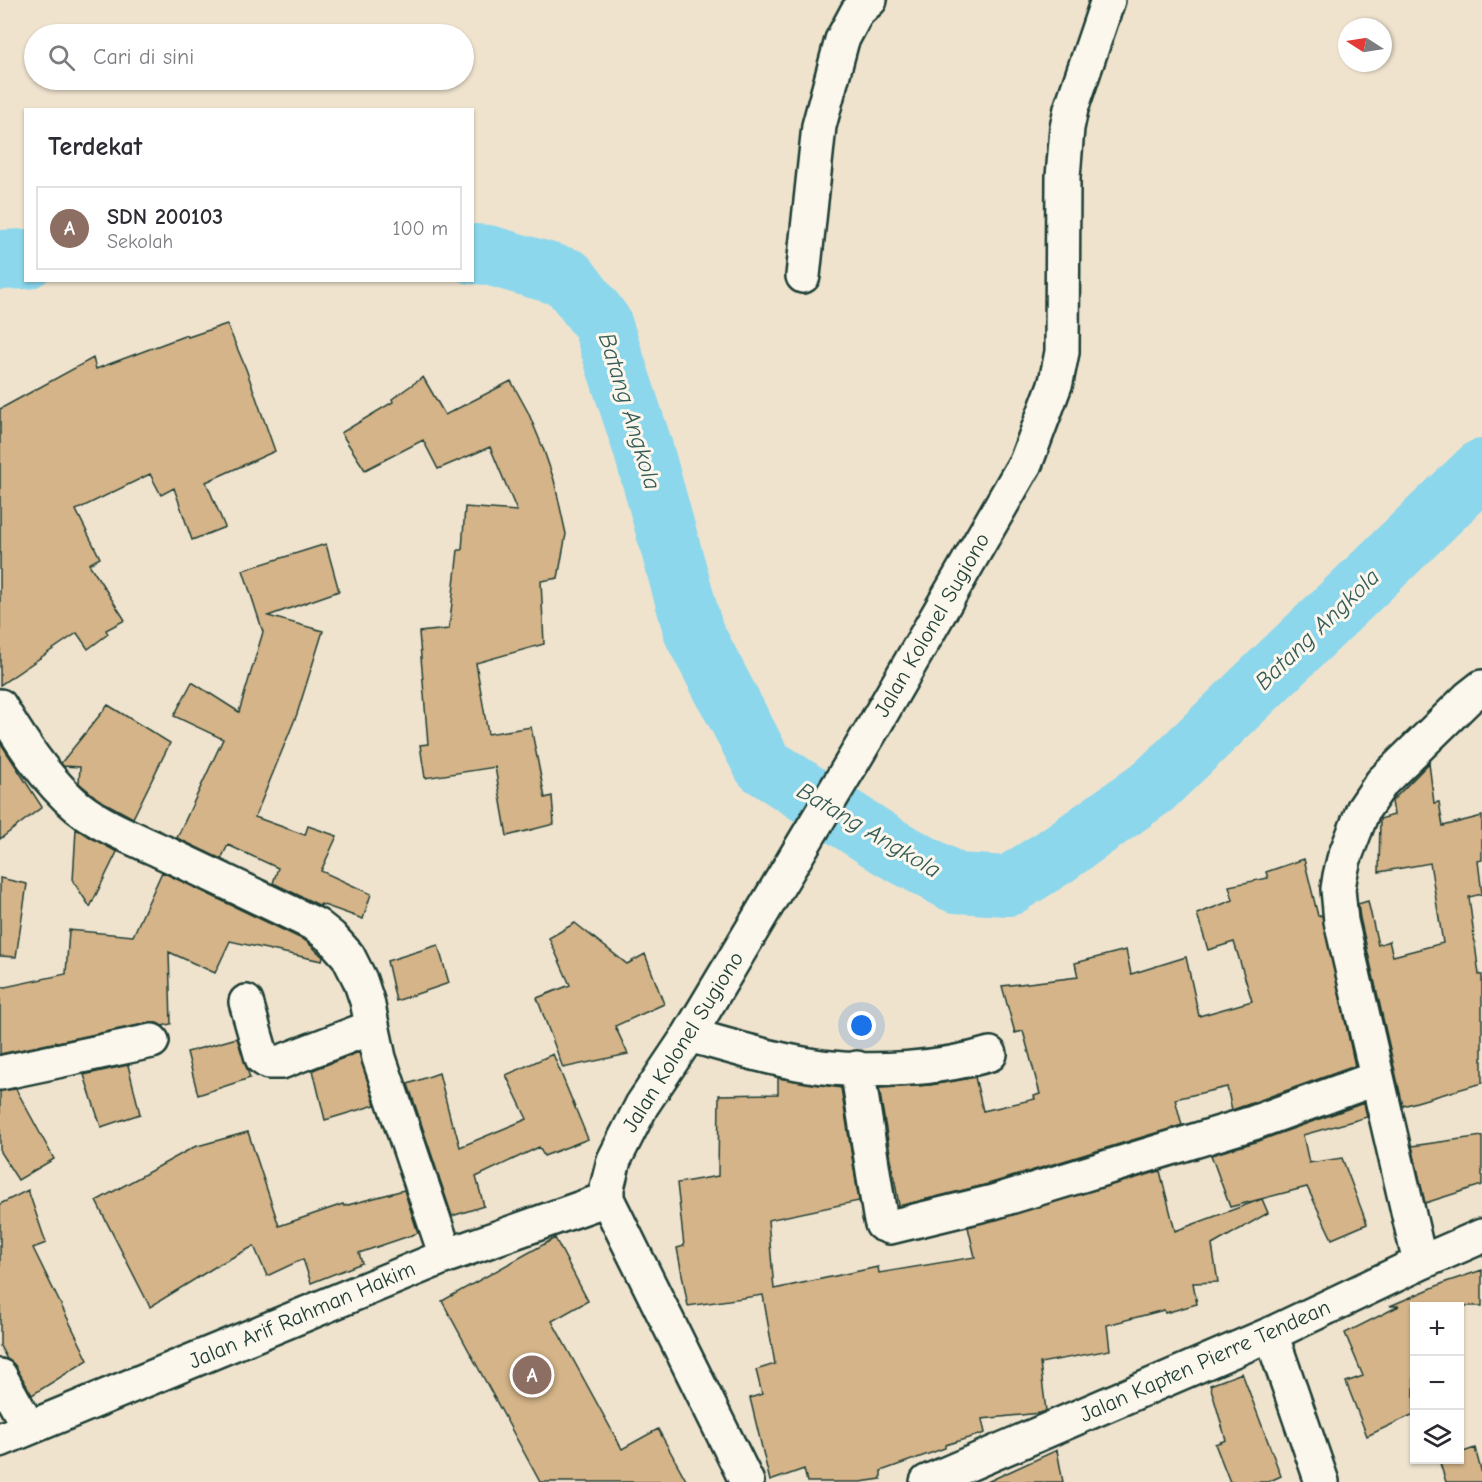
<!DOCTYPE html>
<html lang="id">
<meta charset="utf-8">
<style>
:root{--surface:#fff;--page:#f2f2f3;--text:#2b2b33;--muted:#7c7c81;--line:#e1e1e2;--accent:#7c3aed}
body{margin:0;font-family:"Comic Neue",sans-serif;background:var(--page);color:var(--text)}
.controls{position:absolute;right:18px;bottom:18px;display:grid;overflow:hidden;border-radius:0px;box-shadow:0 2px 4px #0004}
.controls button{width:54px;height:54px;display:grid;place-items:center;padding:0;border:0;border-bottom:2px solid var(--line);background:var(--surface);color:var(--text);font:30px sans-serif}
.compass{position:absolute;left:1338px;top:18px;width:54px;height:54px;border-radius:50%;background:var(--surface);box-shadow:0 2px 4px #0004;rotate:282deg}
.you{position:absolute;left:862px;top:1026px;width:21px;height:21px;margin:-15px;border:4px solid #fff;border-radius:50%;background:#1a73e8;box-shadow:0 0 0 9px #1a73e833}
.badge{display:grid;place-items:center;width:39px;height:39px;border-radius:50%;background:var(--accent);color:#fff;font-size:20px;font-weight:700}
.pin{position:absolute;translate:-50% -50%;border:3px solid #fff;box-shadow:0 2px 6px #0006}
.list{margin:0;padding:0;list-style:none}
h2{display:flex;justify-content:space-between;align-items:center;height:78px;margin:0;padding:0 24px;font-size:26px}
h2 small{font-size:20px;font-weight:400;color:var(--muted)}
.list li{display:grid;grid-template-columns:39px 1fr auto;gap:18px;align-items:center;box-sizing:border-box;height:84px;margin:0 12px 12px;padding:0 12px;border:2px solid var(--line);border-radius:0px}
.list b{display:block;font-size:22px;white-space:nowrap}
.list p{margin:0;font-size:20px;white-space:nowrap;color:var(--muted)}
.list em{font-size:20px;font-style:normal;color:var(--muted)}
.icon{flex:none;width:33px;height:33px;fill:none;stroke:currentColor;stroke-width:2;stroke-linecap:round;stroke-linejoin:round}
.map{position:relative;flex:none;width:1482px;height:1482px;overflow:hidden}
.search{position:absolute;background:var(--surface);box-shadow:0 2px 4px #0004;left:24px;top:24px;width:450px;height:66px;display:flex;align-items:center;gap:15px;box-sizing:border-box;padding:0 21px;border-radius:33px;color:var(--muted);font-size:22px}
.panel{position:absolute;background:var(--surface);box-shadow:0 2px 4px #0004;left:24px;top:108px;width:450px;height:174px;border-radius:0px}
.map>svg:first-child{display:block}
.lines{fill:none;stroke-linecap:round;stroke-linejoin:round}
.river{stroke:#8cd7ec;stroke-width:60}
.building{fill:#d4b488;stroke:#1f3d34;stroke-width:1.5}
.minor-casing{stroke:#1f3d34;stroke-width:38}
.minor{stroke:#fbf7ec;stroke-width:33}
.labels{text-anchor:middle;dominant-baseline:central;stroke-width:6;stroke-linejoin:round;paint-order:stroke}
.street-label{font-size:22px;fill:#1f3d34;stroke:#fbf7ec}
.water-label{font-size:24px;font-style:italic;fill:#355c59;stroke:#fbf7ec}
</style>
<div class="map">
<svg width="1482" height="1482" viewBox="0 0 1482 1482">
<rect width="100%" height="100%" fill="#efe3ce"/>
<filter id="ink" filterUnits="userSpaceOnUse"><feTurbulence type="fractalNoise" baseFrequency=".0167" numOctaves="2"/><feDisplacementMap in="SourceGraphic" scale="12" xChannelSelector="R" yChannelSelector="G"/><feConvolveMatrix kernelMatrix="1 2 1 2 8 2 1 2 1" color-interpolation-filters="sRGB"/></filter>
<g filter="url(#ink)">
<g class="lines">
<path class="river" d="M472,254L488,255L568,278L602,323L643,448L694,633L763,765L891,848L956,883L1008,886L1053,858L1153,787L1482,469
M0,260L26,259"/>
</g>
<path class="building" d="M227,324L246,369L275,451L206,482L225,527L192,540L174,488L161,495L150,474L76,510L100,558L89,564L125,620L106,630L108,634L88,649L77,633L0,685V409L93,358L96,369L187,335L188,337Z
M423,377L445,415L511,381L528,412L543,448L554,480L566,534L558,578L541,581L544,644L476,663L488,734L531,727L545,798L552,796L554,824L507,836L495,767L425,778L420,745L428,744L419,632L449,629L458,550H462L465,507L517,511L490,447L438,469L423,440L365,470L341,433L393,402L392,399Z
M326,544L339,591L268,616L323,631L297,714L255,817L305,835L308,826L337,836L321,871L371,894L363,919L321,904V906L273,883L278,868L228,845L221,859L177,838L223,739L174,716L192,682L239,712L263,632L243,570Z
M108,705L170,743L133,818L98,799L79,783L80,767L63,766L61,763Z
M0,742L42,807L0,839Z
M1429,763L1434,803L1439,802L1443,826L1482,816V860L1478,861L1482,894L1469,897L1479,975H1482V1083L1403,1106L1360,918L1358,904L1368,901L1378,945L1389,941L1393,956L1443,943L1430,863L1379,872L1380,819L1394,815L1392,801Z
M76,829L117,852L90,907L73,881Z
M1304,859L1318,916L1322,915L1355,1066L1232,1110L1227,1087L1175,1099L1182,1125L988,1184L899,1206L879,1088L931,1085L975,1077L983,1111L1035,1099L1034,1096L1040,1094L1023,1031L1015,1033L1002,986L1078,977L1075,963L1126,950L1131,974L1186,957L1199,1016L1252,1001L1234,942L1208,950L1197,914L1233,900L1229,886L1268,878L1266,872Z
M162,872L306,941L323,957L322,961L230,941L215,973L169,952L171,1024L162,1026L157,1023H148L0,1054V988L66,974L69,930L133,936Z
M0,878L27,884L16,957L0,956Z
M575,923L627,964L645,954L664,1004L615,1026L628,1054L563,1068L537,998L570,985L549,938Z
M438,945L449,983L396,1001L387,961Z
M237,1038L250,1078L198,1095L187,1052Z
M359,1052L375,1105L325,1120L313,1070Z
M553,1054L588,1139L544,1156L539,1147L476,1177L484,1206L452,1216L408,1084L439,1073L452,1125H454L460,1147L527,1119L506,1075Z
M128,1065L140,1114L101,1127L84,1075Z
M778,1078L841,1088L859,1201L768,1220L774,1289L878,1267L879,1273L975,1257L968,1227L1160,1171L1175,1231L1262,1199L1268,1213L1212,1245L1218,1282L1193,1283L1197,1304L1165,1313L1164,1310L1107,1325L1110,1350L1040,1363L1046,1411L1040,1413L982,1419L985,1433L945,1445V1448L881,1471V1479L860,1482H807L804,1469L770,1481L750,1398L762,1394L756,1370L775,1364L763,1295L688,1306L677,1248L684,1246L677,1183L718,1176L719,1095L778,1094Z
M16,1089L54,1159L18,1180L0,1152V1091Z
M1364,1103L1367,1117L1303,1135L1309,1163L1342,1158L1367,1224L1332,1239L1307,1187L1230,1207L1211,1155L1259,1141Z
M248,1132L279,1226L343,1204L344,1206L404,1190L418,1233L359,1253L362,1263L311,1283L303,1259L267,1276L254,1246L218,1265L150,1307L96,1201L194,1147Z
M1482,1136V1185L1425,1203L1412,1146Z
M28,1190L46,1243L33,1248L88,1360L32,1395L16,1367L7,1359L0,1346V1204Z
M555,1238L588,1301L552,1321L622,1449L658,1429L687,1482H540L442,1301Z
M1482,1270V1306H1414V1414L1367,1436L1346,1382L1363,1376L1345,1333L1399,1306H1390L1446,1282Z
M1242,1373L1281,1476L1268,1482H1230L1215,1444L1226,1440L1210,1385Z
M1475,1448L1482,1474V1482H1446L1439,1460H1460V1453Z
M1057,1450L1063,1482H987Z"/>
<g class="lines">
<defs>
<path id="minor" d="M803,276L819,126L842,40L857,12L870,0
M0,706C21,742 46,780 78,807C103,827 135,839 163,852C214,876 265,900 316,925L331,937L348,956L360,980L367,1001L379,1058L446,1256
M246,1002L262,1058L268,1062H281L372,1027
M689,1035C733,1047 777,1061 822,1067C873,1073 941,1069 990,1054
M857,1068L880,1216L882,1224L890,1227L993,1202L1253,1123L1377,1078
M0,1073L152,1041
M1420,1263L1341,921L1338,889L1340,876L1344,859L1363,810L1382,782L1468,698L1482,687
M1271,1334L1322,1482
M0,1376L29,1428
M0,1440L446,1256L607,1199
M747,1482L607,1199V1188L614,1160L642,1105L689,1035L874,726L1026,462L1056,382L1062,352L1063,177L1067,128L1071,109L1108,0
M927,1482L1271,1334L1420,1263L1482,1236"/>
</defs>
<use href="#minor" class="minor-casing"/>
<use href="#minor" class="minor"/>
</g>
</g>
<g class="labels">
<g class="street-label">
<text transform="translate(932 625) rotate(-60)">Jalan Kolonel Sugiono</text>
<text transform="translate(683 1042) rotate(-58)">Jalan Kolonel Sugiono</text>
<text transform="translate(302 1315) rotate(-23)">Jalan Arif Rahman Hakim</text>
<text transform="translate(1205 1361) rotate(-24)">Jalan Kapten Pierre Tendean</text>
</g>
<g class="water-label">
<text transform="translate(630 411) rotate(73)">Batang Angkola</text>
<text transform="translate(1317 629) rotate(-44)">Batang Angkola</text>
<text transform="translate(869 830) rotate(31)">Batang Angkola</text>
</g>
</g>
</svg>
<div class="controls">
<button>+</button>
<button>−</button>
<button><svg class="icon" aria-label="layers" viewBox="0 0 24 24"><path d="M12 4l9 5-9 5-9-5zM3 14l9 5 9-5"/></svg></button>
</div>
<svg class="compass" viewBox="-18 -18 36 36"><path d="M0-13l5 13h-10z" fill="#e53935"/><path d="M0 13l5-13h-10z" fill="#7c7c81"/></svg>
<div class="you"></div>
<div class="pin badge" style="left:532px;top:1375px;background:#8d6e63">A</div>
<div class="search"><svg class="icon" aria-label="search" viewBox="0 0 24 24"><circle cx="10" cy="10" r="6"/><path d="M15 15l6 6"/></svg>Cari di sini</div>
<section class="panel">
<h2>Terdekat<small></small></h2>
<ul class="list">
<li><span class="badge" style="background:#8d6e63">A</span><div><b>SDN 200103</b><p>Sekolah</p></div><em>100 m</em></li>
</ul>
</section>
</div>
